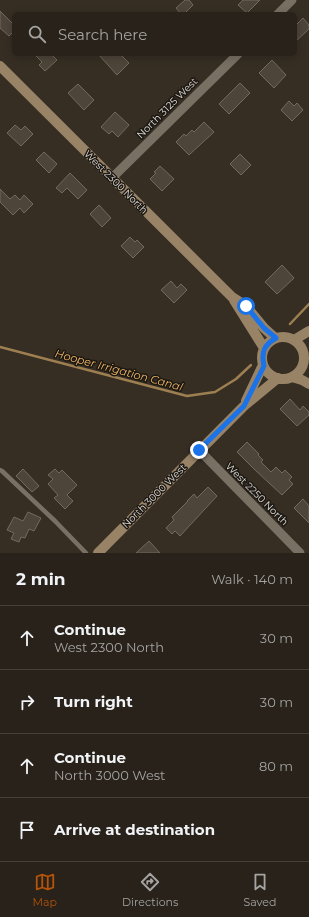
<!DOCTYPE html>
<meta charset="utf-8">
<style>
:root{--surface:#28221a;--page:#302a23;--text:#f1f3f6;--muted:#a5a4a2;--line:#443f39;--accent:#b45309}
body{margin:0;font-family:Montserrat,sans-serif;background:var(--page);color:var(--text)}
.stop{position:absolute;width:12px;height:12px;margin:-9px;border:3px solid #1a73e8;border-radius:50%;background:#fff}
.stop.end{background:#1a73e8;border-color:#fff;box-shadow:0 1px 4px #0008}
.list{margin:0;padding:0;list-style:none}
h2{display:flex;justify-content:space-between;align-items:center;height:52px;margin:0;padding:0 16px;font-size:17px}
h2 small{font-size:13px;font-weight:400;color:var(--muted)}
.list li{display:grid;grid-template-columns:26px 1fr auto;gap:12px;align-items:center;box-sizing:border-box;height:64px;padding:0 16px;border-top:1px solid var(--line)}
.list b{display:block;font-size:15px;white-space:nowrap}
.list p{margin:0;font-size:13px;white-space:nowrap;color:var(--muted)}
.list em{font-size:13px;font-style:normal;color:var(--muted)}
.icon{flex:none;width:22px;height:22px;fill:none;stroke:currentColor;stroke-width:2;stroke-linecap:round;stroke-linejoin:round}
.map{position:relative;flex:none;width:309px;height:553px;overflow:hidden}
.search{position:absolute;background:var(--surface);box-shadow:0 2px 10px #0003;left:12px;right:12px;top:12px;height:44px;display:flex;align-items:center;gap:10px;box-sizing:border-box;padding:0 14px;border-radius:6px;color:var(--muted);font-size:15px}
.sheet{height:308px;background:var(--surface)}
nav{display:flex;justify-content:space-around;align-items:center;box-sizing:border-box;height:56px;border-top:1px solid var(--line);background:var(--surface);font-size:11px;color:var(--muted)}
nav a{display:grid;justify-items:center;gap:2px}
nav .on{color:var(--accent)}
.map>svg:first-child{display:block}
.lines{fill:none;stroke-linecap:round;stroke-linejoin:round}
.stream{stroke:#9d7f52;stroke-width:2.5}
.building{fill:#4e453a;stroke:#736a5e}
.lane{stroke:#797064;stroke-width:4.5}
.street{stroke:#797064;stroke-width:9}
.secondary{stroke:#988367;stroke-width:10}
.route{stroke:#1a73e8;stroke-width:5}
.labels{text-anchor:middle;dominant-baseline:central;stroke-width:3;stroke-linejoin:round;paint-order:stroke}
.street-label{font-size:10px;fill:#e2dcd6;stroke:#1b1712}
.water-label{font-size:11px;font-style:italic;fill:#f6b967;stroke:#1b1712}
</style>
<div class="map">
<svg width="309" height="553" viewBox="0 0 309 553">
<rect width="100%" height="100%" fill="#362e23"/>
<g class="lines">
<path class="stream" d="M290,324L309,304
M0,347L187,396L215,392L236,379L251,365"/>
</g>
<path class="building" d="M185,0H189L193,5L184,14H181L176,8Z
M243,0H260L247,13L238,5Z
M0,11L14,25V31L9,36L0,28Z
M303,18L309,25V29L295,42V26Z
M34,54H51L57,60L45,71L39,65L42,62Z
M98,54H120L129,63L117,75Z
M272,60L286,75L274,88L259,73Z
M240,83L250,93L229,114L219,104Z
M78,84L94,100L84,110L68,93Z
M289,101L294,106L297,103L303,110L292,121L281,110Z
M115,112L129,125L118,137L112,131L109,134L101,127Z
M204,122L214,132L189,155L176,142L184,134L186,136L192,130L194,132Z
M15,125L21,130L25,126L33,134L21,146L7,133Z
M44,152L57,164L49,173L36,160Z
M240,154L251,165L241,175L230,164Z
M160,166L174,179L162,191L150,179L156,173L154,172Z
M70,173L87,190L78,199L67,188L62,193L56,188Z
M0,189L10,199L15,195L20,200L24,195L33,204L24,213L20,208L13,215L0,202Z
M99,205L111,218L102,227L90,214Z
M130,237L135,242L137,240L144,247L133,258L121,246Z
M282,265L294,278L277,294L265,282Z
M171,281L177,288L181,284L187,290L174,303L161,290Z
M290,399L300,410L303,406L309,412V415L297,426L280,409Z
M247,442L259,454L258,455L263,460L261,462L271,472L276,467L282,473L285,470L292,477L289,480L293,484L282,495L254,469L237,452Z
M23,469L39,486L32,492L16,476Z
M55,469L59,473L62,470L77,485L67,495L73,501L65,509L54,498L58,495L48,484L53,479L48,475Z
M208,487L217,496L180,536L175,531L172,534L166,528L174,520L172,517L188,501H187L194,494L197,498Z
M303,499L309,506V523L294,508Z
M28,512L41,518L34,531L29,529L25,538L21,537L19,542L11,539L14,533L7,530L14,517L23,521Z
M149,541L160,553H136Z"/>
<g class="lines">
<path class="lane" d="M0,470L2,471L55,521L86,553"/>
<path class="street" d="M278,14L292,0
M112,178L238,54
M199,450L300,553"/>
<path class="secondary" d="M0,66L232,297L246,306L264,328L275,338
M234,300L264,348
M262 358a21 21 0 1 1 42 0a21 21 0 1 1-42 0Z
M294,340L309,331
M292,377L302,380L309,384
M246,401L263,365
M98,553L244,406L278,378"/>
</g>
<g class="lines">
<path class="route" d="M199,450L244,406L264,366C261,352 264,345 276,338L264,328L246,306"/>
</g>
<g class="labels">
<g class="street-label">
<text transform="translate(167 108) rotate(-45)">North 3125 West</text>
<text transform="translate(116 182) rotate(45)">West 2300 North</text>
<text transform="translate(257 494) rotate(45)">West 2250 North</text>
<text transform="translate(154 496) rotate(-45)">North 3000 West</text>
</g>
<g class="water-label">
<text transform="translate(119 370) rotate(15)">Hooper Irrigation Canal</text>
</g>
</g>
</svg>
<div class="stop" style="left:246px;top:306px"></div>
<div class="stop end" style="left:199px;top:450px"></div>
<div class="search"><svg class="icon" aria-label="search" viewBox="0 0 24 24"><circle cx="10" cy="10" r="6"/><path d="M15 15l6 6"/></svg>Search here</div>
</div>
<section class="sheet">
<h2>2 min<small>Walk · 140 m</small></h2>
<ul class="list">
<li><svg class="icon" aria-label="ahead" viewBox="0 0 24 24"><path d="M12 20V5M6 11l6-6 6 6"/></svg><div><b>Continue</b><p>West 2300 North</p></div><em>30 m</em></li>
<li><svg class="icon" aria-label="right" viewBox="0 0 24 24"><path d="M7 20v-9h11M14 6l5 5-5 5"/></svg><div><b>Turn right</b></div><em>30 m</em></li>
<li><svg class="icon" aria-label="ahead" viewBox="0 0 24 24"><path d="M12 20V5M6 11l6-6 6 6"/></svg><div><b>Continue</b><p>North 3000 West</p></div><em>80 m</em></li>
<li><svg class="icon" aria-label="arrive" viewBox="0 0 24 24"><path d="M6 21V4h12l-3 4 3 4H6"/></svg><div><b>Arrive at destination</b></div></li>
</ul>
</section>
<nav>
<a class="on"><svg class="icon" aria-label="map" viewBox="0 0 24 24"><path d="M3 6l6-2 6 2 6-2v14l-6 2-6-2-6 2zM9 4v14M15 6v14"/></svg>Map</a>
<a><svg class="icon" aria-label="directions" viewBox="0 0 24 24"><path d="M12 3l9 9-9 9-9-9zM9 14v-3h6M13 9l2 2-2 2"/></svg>Directions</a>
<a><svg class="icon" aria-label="saved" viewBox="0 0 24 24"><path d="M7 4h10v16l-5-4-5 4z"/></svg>Saved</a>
</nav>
